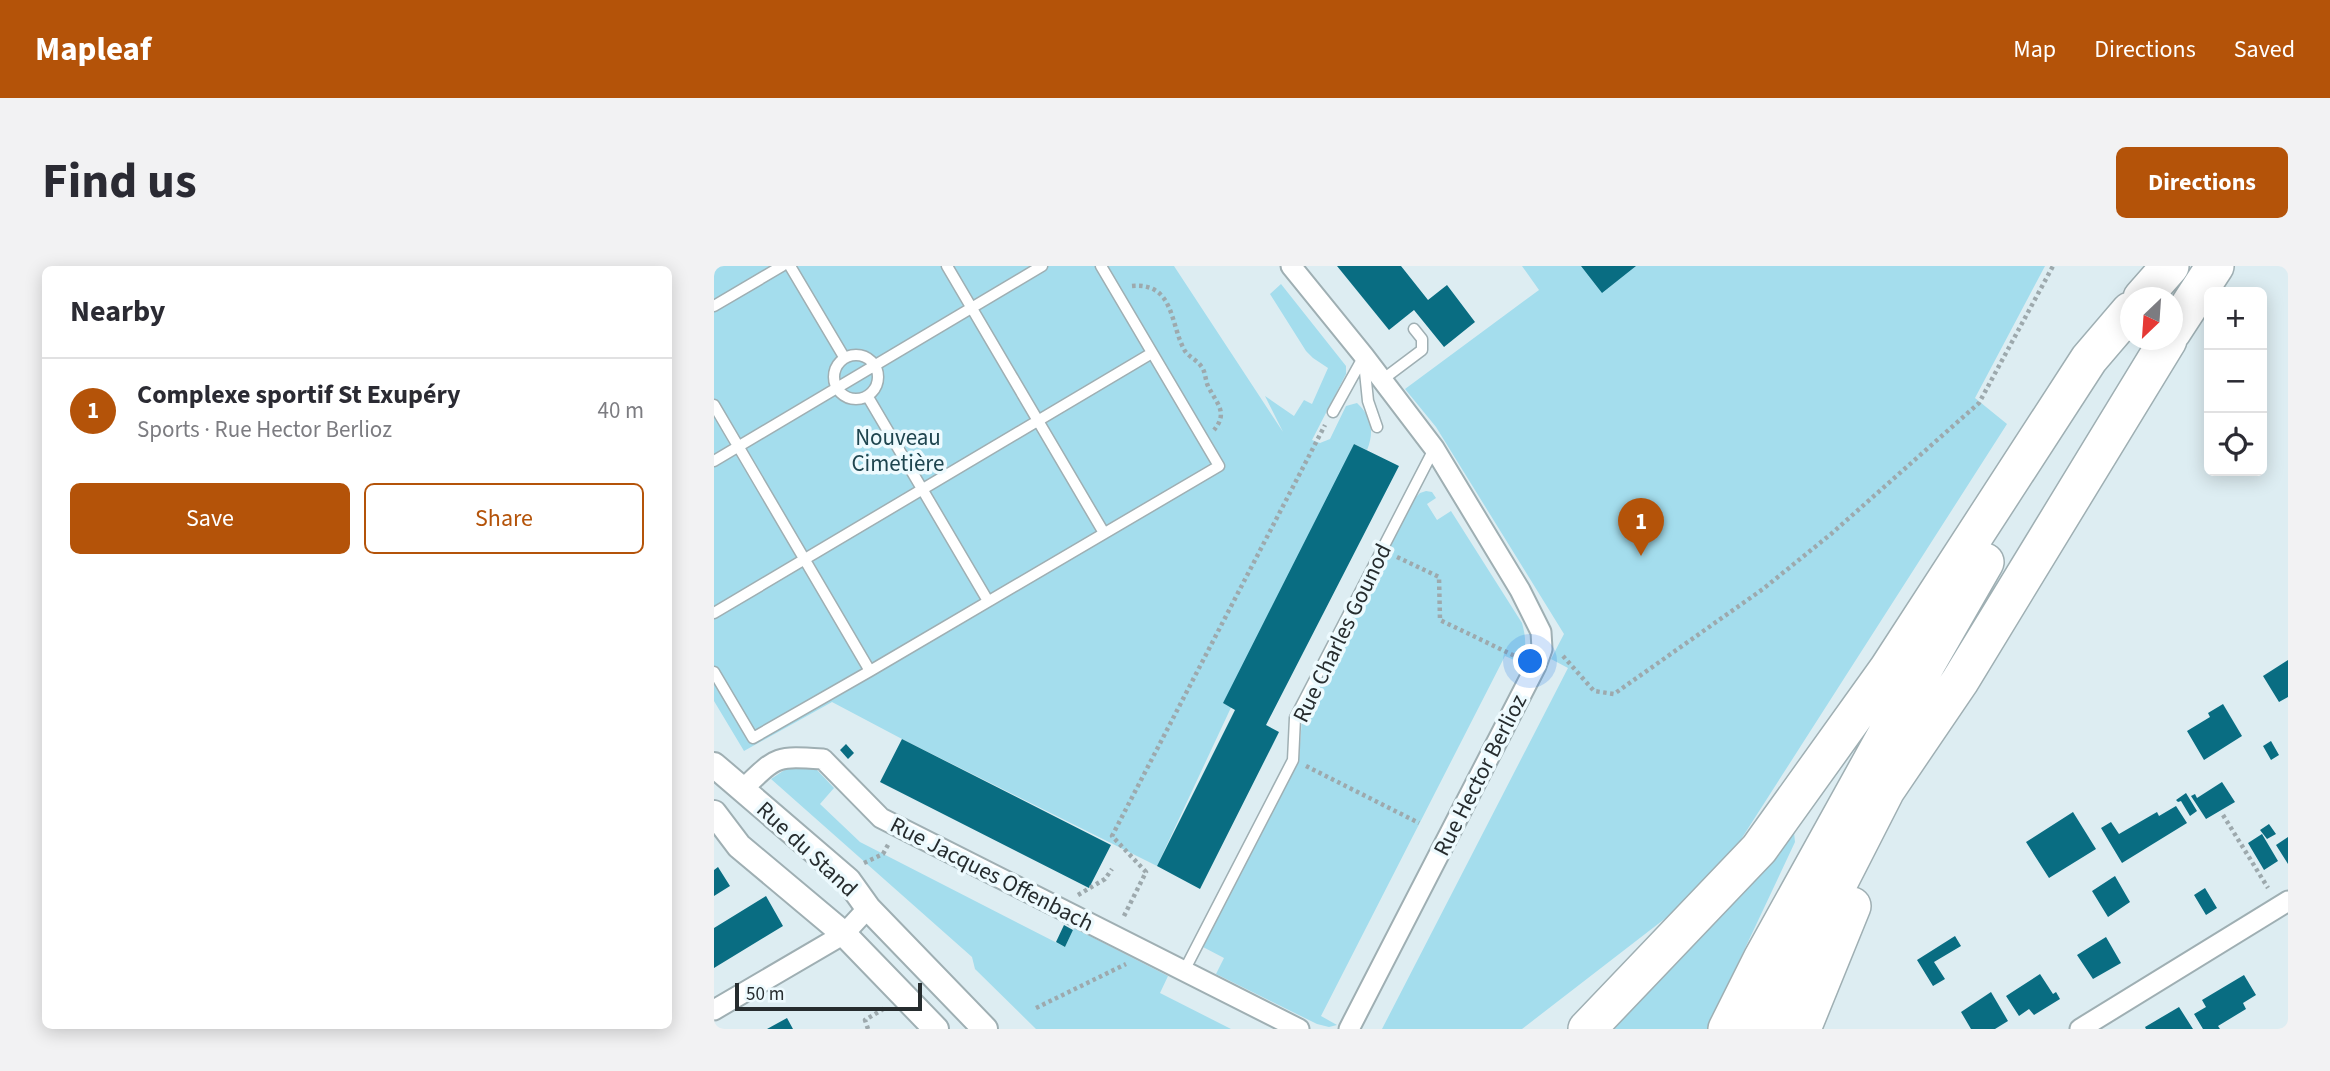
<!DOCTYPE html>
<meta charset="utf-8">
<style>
:root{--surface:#fff;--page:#f2f2f3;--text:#2b2b33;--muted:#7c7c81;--line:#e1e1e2;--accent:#b45309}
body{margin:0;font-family:"Source Sans 3",sans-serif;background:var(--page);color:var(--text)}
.controls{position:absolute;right:21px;top:21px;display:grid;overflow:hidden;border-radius:10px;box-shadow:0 4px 18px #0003}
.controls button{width:63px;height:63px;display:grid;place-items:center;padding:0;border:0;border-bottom:2px solid var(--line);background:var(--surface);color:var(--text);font:35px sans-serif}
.compass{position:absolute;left:1406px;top:21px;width:63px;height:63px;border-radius:50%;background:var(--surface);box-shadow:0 4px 18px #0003;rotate:205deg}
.scale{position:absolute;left:21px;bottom:18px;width:187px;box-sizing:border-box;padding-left:7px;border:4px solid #262c2e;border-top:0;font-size:19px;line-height:24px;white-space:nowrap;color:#262c2e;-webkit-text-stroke:5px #edfafe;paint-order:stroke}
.you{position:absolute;left:817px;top:396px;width:24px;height:24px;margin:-18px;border:5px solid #fff;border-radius:50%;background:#1a73e8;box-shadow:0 0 0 10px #1a73e833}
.badge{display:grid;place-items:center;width:46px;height:46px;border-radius:50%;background:var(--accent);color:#fff;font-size:23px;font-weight:700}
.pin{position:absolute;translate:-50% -58px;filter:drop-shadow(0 2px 4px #0008)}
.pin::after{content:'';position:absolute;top:37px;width:24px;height:21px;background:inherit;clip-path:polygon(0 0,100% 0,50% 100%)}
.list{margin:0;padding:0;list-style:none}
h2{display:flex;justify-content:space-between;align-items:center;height:91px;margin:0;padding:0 28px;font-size:30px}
h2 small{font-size:23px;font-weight:400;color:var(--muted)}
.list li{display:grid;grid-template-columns:46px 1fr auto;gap:21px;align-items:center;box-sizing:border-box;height:105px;padding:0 28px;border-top:2px solid var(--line)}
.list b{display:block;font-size:26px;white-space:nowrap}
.list p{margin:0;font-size:23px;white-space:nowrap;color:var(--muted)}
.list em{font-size:23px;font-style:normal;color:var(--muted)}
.actions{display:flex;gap:14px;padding:21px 28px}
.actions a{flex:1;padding:16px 0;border:2px solid var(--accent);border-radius:10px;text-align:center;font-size:24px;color:var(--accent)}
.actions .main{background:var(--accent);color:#fff}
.icon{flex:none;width:38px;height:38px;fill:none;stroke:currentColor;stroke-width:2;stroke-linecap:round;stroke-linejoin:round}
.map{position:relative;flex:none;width:1574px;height:763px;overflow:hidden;border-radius:10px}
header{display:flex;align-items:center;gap:42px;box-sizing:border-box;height:98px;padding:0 35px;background:var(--accent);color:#fff}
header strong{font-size:33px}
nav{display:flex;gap:38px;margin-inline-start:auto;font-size:24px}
.intro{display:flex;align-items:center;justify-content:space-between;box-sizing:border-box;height:168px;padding:0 42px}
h1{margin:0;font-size:49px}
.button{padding:18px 32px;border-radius:10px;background:var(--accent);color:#fff;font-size:24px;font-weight:700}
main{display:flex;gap:42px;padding:0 42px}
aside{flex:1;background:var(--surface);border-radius:10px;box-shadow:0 4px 18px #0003}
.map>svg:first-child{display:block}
.green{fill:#a4dded}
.building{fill:#096d82}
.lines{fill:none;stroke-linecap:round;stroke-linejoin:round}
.service-casing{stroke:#9fafb3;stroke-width:13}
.minor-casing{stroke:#9fafb3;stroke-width:23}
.tertiary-casing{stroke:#9fafb3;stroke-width:28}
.motorway-casing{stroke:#9fafb3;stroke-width:40}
.path{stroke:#9da9ad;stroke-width:4.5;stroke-dasharray:3.5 3.5;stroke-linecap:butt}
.service{stroke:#fff;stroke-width:10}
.minor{stroke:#fff;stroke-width:19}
.tertiary{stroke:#fff;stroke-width:24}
.motorway{stroke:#fff;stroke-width:37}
.labels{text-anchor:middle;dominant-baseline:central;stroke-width:7;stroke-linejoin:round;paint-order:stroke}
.park-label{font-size:23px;fill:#1f454f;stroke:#edfafe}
.street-label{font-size:23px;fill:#262c2e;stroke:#edfafe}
</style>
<header>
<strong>Mapleaf</strong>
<nav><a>Map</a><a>Directions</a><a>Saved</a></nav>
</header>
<div class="intro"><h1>Find us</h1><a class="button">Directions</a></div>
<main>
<aside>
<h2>Nearby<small></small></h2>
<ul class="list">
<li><span class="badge">1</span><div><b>Complexe sportif St Exupéry</b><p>Sports · Rue Hector Berlioz</p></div><em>40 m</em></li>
</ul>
<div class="actions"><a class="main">Save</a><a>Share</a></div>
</aside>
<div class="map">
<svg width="1574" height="763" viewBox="0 0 1574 763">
<rect width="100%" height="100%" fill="#ddedf2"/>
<path class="green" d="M0,0H460L569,166L551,130L580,150L590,134L598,138L614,102L599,92L592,85L556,28L567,18L632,100V108L598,174L606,177L616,173L632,140L643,137C657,150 661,165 653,184L640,178L633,193L443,600L188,473L118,436L30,485L0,435Z
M808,0H1331L1261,132L1293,158L1001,614L808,763H668L854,402L837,393L850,368L722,161L691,123L825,24Z
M712,225L718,226L722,232L713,238L723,254L737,245L808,357C812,371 813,384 807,397L791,390L607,750L623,759L615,761L603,758L502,708L510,692L489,681L585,491L588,453L700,233L706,227Z
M83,500L103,504L120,522L106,538L146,576L351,681L360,662L454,710L446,727L517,763H322L261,703L258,691L57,513L72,503Z
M1080,566L1081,576L993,763H890Z"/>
<path class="building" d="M623,0H687L714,34L733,19L761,56L730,81L700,44L675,64Z
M867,0H922L888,27Z
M640,178L685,200L552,459L565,466L486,623L443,600L521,444L509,437Z
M1574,394V431L1565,436L1549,410Z
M1509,438L1528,470L1490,494L1473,465L1496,451L1494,447Z
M188,473L397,579L375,622L166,516Z
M1557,475L1565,489L1557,494L1549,480Z
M132,478L140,487L134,493L126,484Z
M1508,516L1521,536L1492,553L1477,530L1481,528L1483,532Z
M1472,527L1483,545L1476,550L1467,535L1464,536L1462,534Z
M1462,540L1473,557L1408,597L1387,562L1397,556L1405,568L1443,546L1445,550Z
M1359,546L1382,583L1335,612L1312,576Z
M1555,558L1562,568L1553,573L1546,564Z
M1548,568L1564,595L1550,604L1534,577Z
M1574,571V598L1562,579Z
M4,601L16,620L0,630V604Z
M1401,610L1416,636L1394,651L1378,625Z
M1491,622L1503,642L1492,649L1480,629Z
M52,630L69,660L0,702V662Z
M350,659L359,664L351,681L342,676Z
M1241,670L1247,680L1220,696L1231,713L1219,720L1203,694Z
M1392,671L1407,697L1379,713L1363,689Z
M1326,708L1339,728L1342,726L1346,733L1320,749L1315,743L1305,750L1292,730Z
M1530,709L1542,729L1529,737L1532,743L1504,760L1506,763H1489L1480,748L1492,741L1488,734Z
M1277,726L1294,755L1281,763H1257L1247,746Z
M1465,741L1479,763H1432L1431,761Z
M73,752L79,763H53Z"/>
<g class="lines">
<defs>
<path id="service" d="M76,0L130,91
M233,0L390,267
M0,40L68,0
M120 111a22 22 0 1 1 44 0a22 22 0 1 1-44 0Z
M650,96L654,135L663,161
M668,114L708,84V73L700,63
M154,131L274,335
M0,139L156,405
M619,146L650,90
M0,195L328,0
M0,347L438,87
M0,406L39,472L156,405L505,200L387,0
M470,705L579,494L581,452L720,183"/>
<path id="minor" d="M577,0L650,90L720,182L806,324L827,366L828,383L822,400L635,763
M29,523C63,490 61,490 109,493L167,552L585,763
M0,744L130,668L154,642
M1366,763L1574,635"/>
<path id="tertiary" d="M0,499L134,614L154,642L271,763
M0,547L25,580L130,668L222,763"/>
<path id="motorway" d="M1428,32L1456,0
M1458,66L1501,0
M873,763L1045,583L1174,403L1375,93L1416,45
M1013,763L1048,693L1186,444L1271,296
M1050,763L1172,524L1246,415L1454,74
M1088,763L1138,640"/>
</defs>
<use href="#service" class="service-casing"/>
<use href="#minor" class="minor-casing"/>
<use href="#tertiary" class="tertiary-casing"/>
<use href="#motorway" class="motorway-casing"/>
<path class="path" d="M418,20C461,16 456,60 471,85C475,91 483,94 487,100C492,106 491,114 494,120C502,137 515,146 500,164
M683,291L725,311L726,354L805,392
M849,390L880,425L900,428L1049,323L1117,268L1265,137L1339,0
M592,500L705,557
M1509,549L1554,622
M150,597L169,588L175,577
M364,629L391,613L398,603
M410,650L432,606L398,570L611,159
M322,742L412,698
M154,763L151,754L171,742"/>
<use href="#service" class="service"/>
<use href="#minor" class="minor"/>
<use href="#tertiary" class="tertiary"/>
<use href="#motorway" class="motorway"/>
</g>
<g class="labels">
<g class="park-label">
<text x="184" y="171">Nouveau<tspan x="184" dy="26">Cimetière</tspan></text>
</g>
<g class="street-label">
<text transform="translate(628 367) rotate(-64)">Rue Charles Gounod</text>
<text transform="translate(766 509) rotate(-63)">Rue Hector Berlioz</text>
<text transform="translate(93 583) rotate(43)">Rue du Stand</text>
<text transform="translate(278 608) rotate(27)">Rue Jacques Offenbach</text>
</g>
</g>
</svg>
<div class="controls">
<button>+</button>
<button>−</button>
<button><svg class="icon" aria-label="locate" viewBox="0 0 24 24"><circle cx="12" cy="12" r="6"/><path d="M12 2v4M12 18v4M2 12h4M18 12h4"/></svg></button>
</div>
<svg class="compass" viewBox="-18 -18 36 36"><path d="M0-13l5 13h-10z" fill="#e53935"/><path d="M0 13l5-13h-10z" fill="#7c7c81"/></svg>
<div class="scale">50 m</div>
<div class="you"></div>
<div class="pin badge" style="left:927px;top:290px">1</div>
</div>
</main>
